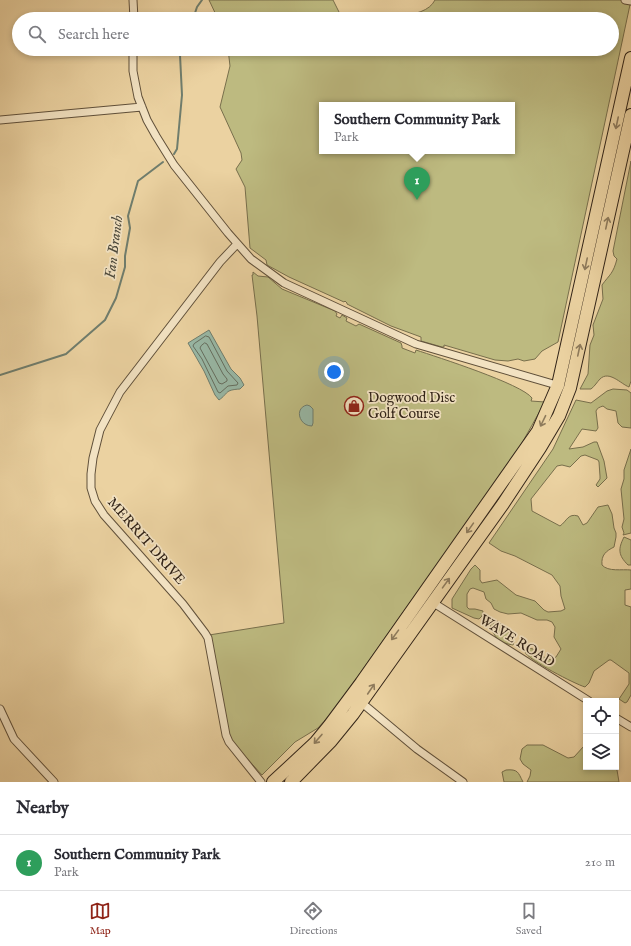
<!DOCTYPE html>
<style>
:root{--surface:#fff;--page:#f2f2f3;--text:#2b2b33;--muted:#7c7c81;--line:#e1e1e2;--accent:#8f2418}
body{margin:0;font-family:"IM FELL English",serif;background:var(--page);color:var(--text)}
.controls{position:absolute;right:12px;bottom:12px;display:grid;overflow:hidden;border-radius:0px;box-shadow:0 2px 6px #0003}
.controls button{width:36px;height:36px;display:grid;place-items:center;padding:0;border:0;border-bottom:1px solid var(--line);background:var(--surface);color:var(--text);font:20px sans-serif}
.you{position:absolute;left:334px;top:372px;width:14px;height:14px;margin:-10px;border:3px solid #fff;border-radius:50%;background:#1a73e8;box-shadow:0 0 0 6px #1a73e833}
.badge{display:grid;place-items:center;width:26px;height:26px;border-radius:50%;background:var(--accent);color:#fff;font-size:13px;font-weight:700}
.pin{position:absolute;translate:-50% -33px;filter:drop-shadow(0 1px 2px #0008)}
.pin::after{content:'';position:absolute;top:21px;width:14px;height:12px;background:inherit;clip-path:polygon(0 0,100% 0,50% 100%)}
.popup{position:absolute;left:319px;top:102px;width:196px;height:52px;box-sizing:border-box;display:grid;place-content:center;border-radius:0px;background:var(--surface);filter:drop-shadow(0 1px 3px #0005);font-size:13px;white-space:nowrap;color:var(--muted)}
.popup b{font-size:15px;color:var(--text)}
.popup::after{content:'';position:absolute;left:50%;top:100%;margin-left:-8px;border:8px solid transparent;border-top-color:var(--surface)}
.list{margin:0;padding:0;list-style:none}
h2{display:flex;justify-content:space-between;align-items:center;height:52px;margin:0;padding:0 16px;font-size:17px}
h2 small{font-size:13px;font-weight:400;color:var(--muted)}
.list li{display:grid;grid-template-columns:26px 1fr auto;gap:12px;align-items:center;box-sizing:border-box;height:56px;padding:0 16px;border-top:1px solid var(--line)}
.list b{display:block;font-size:15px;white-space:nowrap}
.list p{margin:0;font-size:13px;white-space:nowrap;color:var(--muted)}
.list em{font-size:13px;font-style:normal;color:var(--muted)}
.icon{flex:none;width:22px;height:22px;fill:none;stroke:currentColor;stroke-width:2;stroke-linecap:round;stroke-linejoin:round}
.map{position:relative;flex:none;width:631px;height:782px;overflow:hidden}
.search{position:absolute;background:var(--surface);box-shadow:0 2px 6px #0003;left:12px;right:12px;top:12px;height:44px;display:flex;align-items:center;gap:10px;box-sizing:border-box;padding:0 14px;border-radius:22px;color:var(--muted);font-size:15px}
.sheet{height:108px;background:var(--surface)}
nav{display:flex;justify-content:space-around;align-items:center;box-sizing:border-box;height:56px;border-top:1px solid var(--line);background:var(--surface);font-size:11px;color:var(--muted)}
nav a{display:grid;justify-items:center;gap:2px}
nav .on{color:var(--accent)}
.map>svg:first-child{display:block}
.green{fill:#bdba80;stroke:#786f4c;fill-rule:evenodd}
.water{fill:#98b8a6;stroke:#6f7d6d}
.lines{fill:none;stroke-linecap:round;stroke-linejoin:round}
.shore{stroke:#656e5f;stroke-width:1}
.stream{stroke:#6f7d6d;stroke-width:2}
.minor-casing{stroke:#60503a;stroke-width:9}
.trunk-casing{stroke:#322418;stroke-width:14}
.minor{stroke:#f2e2c2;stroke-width:7}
.trunk{stroke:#ebd2a1;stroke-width:12}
.oneway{stroke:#8e7b5c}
.labels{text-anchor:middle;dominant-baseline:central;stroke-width:3.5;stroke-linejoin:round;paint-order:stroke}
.poi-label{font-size:14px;fill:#322418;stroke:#f2e2c2;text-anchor:start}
.street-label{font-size:14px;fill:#322418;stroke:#f2e2c2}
.water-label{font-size:15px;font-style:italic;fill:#4c493c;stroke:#f2e2c2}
</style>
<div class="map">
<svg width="631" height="782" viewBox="0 0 631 782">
<rect width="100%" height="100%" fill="#ebd2a1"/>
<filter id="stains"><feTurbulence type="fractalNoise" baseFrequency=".005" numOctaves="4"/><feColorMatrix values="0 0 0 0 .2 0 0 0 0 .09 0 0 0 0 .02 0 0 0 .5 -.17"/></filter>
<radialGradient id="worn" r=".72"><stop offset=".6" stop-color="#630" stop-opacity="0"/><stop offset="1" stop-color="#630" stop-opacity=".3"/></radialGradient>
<path class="green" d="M209,0H333L339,12L345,19H218Z
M435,0H631L558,342L542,351L535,359L524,361L518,359L508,361L495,360L444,345V347H442L421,341V337L391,326L347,304V303L345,301L344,302L289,277L267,265L266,260L250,248L245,187L236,169L242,160L241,153L220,107L230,66L228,49H612V19H357L354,15L355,14C376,15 424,22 435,0ZM322,105H512V151H322Z
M631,161V381L629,387C621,384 609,370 600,379C597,382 595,386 591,389H580L588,374L590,345L594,335L593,325L603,299L602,285C610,274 613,274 617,259L614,256L613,251Z
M253,272L258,276L268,277L282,289L335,311L337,314L336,316L340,318L342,315L347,318L346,321L356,326L359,324L401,343L402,346V348L415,353L416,350C437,357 522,384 532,398L531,401L545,402L518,450L334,710L318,728L295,742L262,775L223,732L209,635L284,623L257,316L252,275H253Z
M613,389L627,390L631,393V428L622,427L618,423L616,411L607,409L603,406C600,407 597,408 596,411L598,428L596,431L582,429L569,449L583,447L594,442H597L604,461L607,478L598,487L596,485L600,479V476L599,462L598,460L585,455L581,456L570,467L562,465L557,466L531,499L532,511L560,526C567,521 568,513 578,516L583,525L587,523L598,507L608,505L612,514L614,528L616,533V537L614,547C606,551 601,555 602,565C608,572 622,569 631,570V589L625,590V605L631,607V695L627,702L625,703L619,699L629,684V673L611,660H609L594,671L589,683L585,687C575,684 528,660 525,652L528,648L533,649L539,655L551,660L556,657L561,649L554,637L555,627L552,622L547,620H537L521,613L508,614L500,612L494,609L491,603L486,599L484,592L473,588L470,589L467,594V607L469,609H475L483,611L482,616L479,619L474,618L452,608V599L471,569L475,565L480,570V580L482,583L497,580L516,595L535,601L544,610L548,612L561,611L565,609L561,596L560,586L552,575L515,556L501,551L489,543L553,449L576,400L591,403L607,391Z
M631,449V533L623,535L624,533L622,527L624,519L621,489L624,479V470Z
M624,537L631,540V565H628C618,555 618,549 624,537Z
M497,621C506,627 510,633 514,642L513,645C499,643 494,637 490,625Z
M527,745H543L568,758L574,757L584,746L586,745V767L613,768L617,770L619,782H527L530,776L531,770L523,764L520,759L522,749Z
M506,770C518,769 518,772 523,782H504L502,772Z"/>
<path class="water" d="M209,330L231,369L240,378L244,385L240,389C224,390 229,393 219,400L215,395L204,371L188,343Z
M307,405L310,406L313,409V423L312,426C299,426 294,408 307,405Z"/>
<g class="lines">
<path class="shore" d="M206,336L209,337L227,371L238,383L237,385L228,386L220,393L218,392L202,359L193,346L194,344Z
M205,343L207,344L223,374L227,379V381L222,384L219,383L200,348L201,346Z"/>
<path class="stream" d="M193,19L197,7L202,0
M174,154L177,149L182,95L180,55L182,49
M0,375L66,354L105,320L116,298L125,267V256L130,228L128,216L138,181L163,162"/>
<defs>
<path id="minor" d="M133,0L134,19
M625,0L631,1
M133,49V71L138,97L147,120L156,136L174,165L228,233L251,259L284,283L416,344L560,386
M0,120L142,107
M237,244L220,262L120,392L100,430L93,458L91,474V488L95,501L104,515L183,604L205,633L208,638L226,735L229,742L261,782
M432,602L589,701
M362,703L417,749L463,782
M0,709L14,739L54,782
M616,718L631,727"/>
<path id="trunk" d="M273,782L315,743L329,726L361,683L538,431L558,385L631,58
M291,782L331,741L353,714L503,504L540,448L559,416L570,388L631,115"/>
</defs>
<use href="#minor" class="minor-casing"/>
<use href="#trunk" class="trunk-casing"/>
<use href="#minor" class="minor"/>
<use href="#trunk" class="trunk"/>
</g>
<defs><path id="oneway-shaft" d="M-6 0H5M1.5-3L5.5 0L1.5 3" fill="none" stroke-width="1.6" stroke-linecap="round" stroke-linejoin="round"/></defs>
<g class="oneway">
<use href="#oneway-shaft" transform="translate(617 123) rotate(102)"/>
<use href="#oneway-shaft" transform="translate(607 223) rotate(-78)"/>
<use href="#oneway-shaft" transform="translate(586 264) rotate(102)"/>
<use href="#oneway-shaft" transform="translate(579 350) rotate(-78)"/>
<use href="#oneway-shaft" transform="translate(543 421) rotate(116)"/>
<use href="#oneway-shaft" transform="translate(470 528) rotate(125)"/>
<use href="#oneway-shaft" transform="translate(446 583) rotate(-54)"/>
<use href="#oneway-shaft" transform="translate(395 635) rotate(126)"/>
<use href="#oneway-shaft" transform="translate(371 689) rotate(-56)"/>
<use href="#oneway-shaft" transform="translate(318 739) rotate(131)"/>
</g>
<defs>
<symbol id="shop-ring" viewBox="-11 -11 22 22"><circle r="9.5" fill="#f2e2c2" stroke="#8f2418" stroke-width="1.5"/><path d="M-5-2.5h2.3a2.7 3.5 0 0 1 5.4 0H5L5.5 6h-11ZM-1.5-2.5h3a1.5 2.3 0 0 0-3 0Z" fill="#8f2418"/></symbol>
</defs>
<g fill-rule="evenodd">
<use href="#shop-ring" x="343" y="395" width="22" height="22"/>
</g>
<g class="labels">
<g class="poi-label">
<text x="368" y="398">Dogwood Disc<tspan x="368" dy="16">Golf Course</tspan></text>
</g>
<g class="street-label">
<text transform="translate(146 541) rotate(49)">MERRIT DRIVE</text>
<text transform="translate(517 641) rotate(32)">WAVE ROAD</text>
</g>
<g class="water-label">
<text transform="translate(114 247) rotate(-83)">Fan Branch</text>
</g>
</g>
<rect width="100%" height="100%" filter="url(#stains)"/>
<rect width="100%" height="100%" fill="url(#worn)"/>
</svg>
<div class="controls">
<button><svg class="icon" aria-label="locate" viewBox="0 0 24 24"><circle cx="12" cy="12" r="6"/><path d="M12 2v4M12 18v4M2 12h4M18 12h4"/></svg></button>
<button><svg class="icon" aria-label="layers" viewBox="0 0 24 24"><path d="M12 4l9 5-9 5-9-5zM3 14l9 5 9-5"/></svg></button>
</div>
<div class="you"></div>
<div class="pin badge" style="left:417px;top:200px;background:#2e9e5b">1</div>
<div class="popup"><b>Southern Community Park</b>Park</div>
<div class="search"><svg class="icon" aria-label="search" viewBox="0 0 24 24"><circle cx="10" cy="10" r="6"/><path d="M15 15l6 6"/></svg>Search here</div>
</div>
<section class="sheet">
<h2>Nearby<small></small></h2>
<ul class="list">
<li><span class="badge" style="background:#2e9e5b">1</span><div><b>Southern Community Park</b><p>Park</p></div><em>210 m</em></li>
</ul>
</section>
<nav>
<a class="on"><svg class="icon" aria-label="map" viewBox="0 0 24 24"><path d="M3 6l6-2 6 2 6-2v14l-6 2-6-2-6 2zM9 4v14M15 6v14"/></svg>Map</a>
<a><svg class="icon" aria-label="directions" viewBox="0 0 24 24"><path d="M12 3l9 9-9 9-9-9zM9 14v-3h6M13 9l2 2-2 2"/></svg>Directions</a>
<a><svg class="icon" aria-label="saved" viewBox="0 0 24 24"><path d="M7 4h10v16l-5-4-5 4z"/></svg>Saved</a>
</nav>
